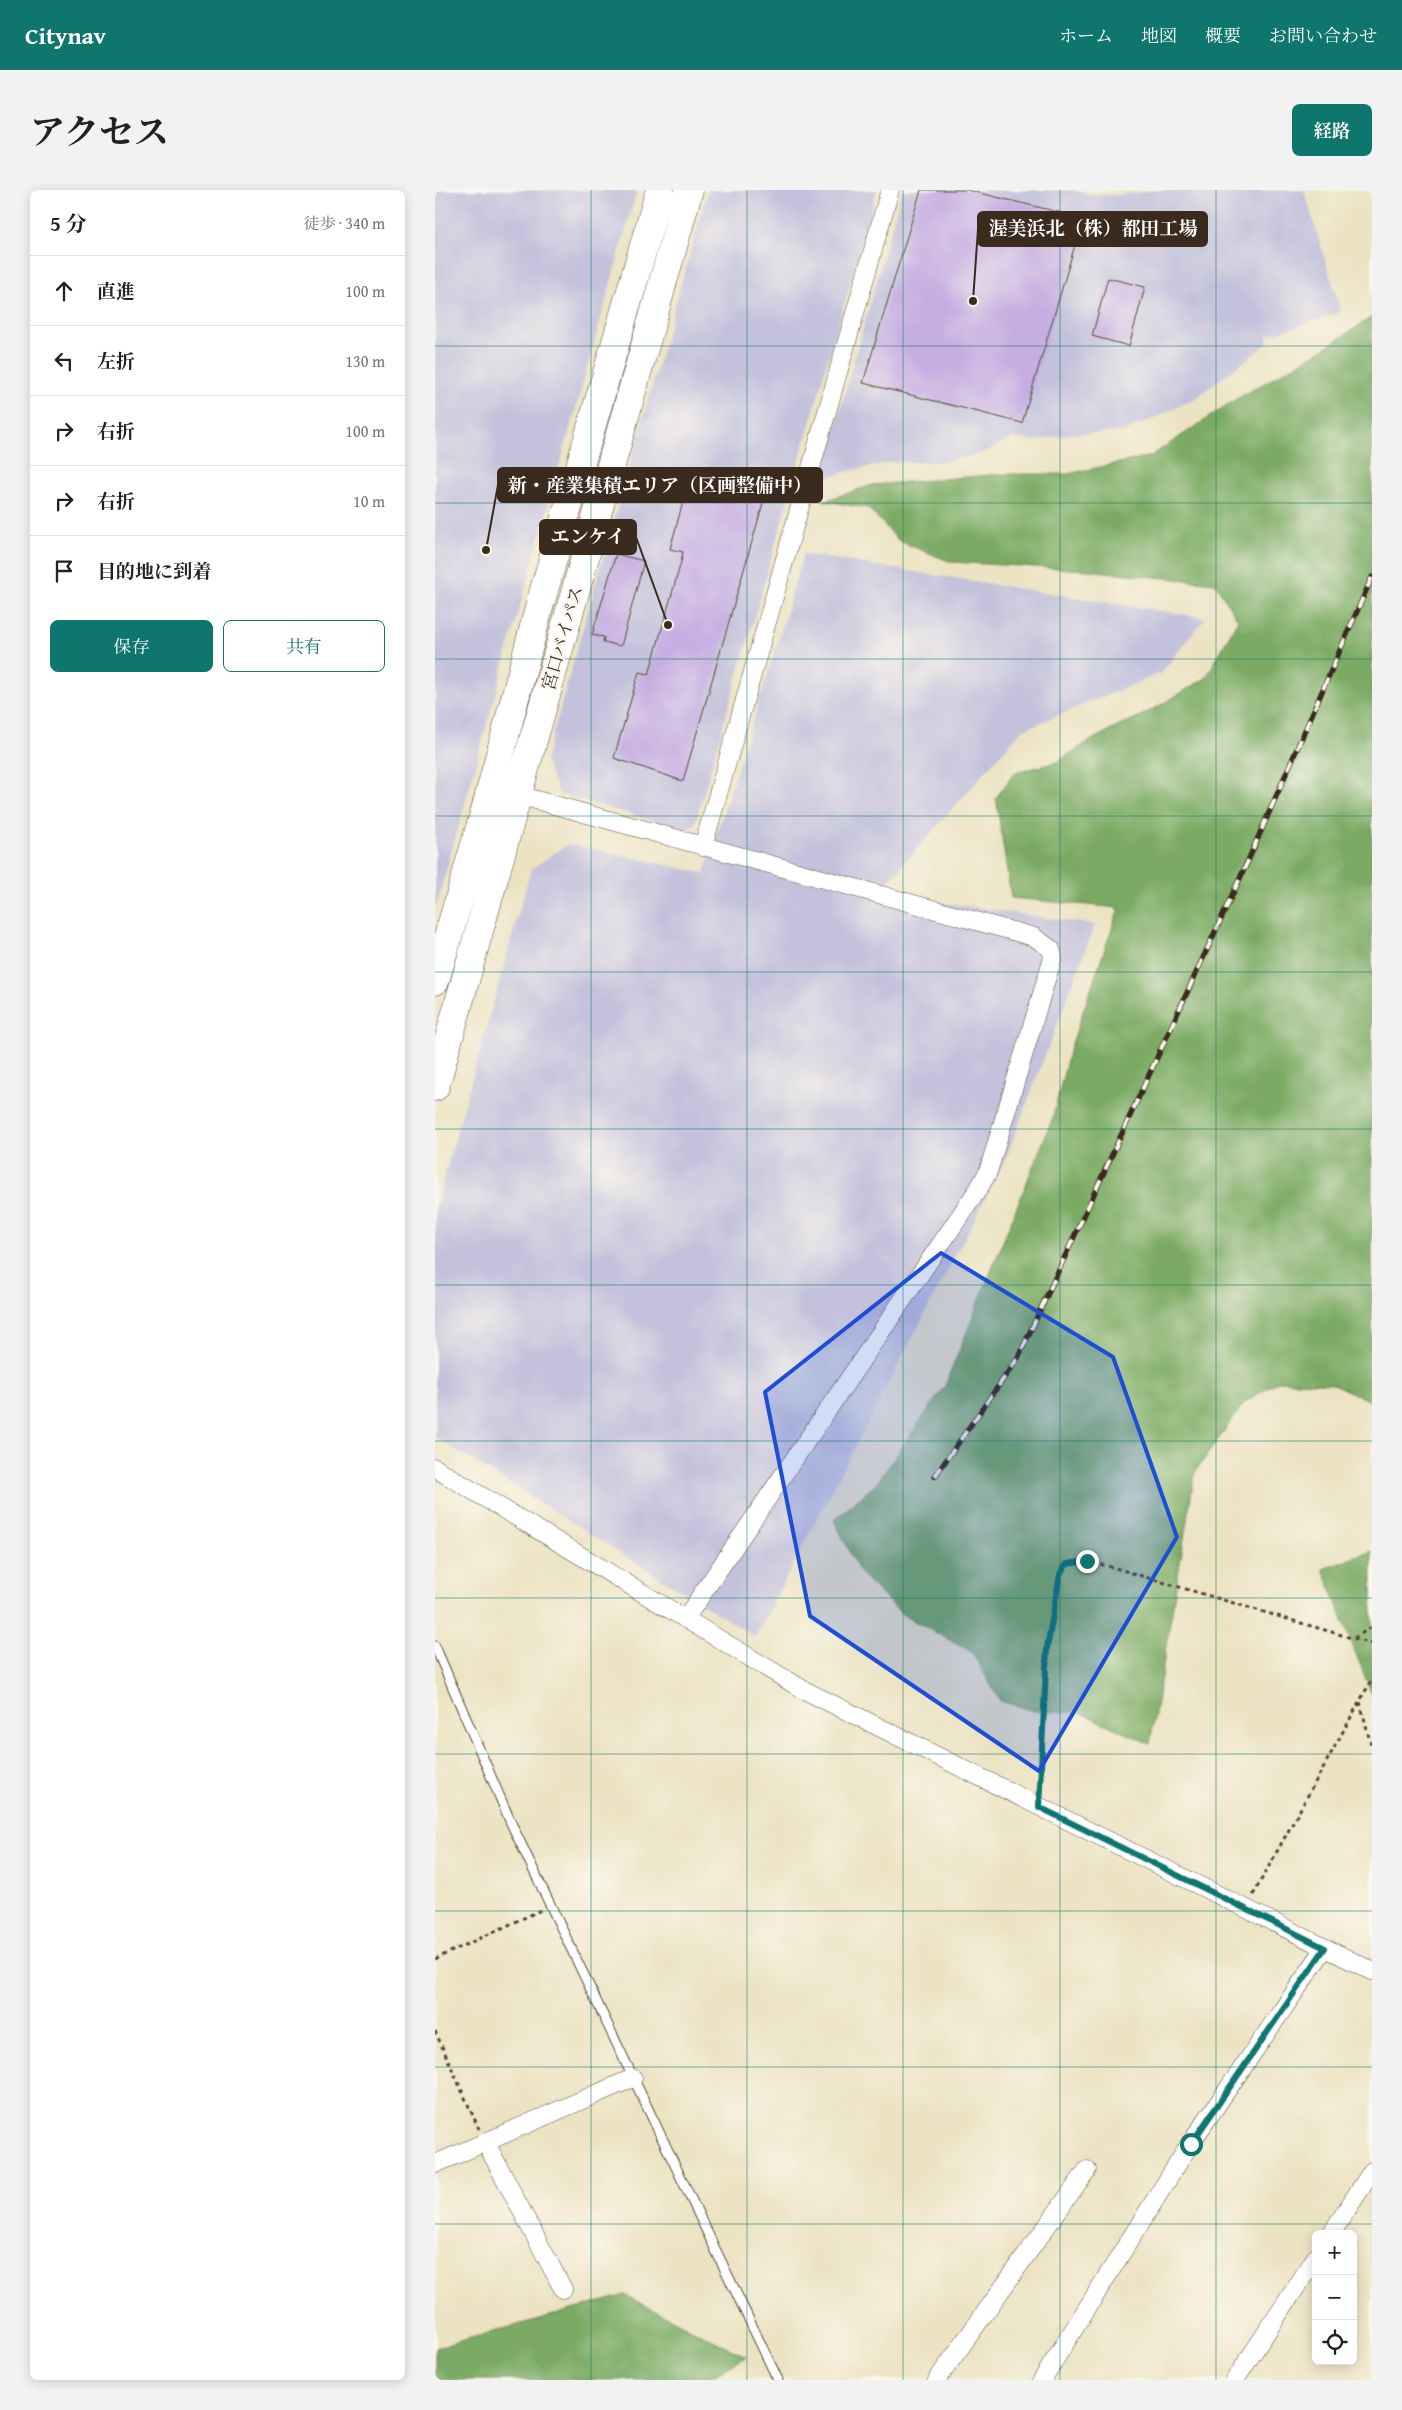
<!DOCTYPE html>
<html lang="ja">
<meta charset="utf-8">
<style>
:root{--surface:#fff;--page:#f2f2f2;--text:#202124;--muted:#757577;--line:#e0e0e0;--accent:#0f766e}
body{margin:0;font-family:"Gentium Book Plus","Noto Serif JP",serif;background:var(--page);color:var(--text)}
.controls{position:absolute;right:15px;bottom:15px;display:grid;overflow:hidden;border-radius:8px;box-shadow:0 2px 12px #0003}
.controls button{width:45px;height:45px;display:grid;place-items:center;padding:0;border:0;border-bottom:1px solid var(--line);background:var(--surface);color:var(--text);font:25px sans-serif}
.stop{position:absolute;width:15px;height:15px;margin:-11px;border:4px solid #0f766e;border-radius:50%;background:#fff}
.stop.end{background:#0f766e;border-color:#fff;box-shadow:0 1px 5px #0008}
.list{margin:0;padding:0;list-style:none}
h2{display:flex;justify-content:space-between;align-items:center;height:65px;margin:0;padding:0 20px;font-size:21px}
h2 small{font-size:16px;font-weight:400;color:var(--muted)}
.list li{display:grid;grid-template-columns:32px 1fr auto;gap:15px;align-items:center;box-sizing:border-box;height:70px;padding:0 20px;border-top:1px solid var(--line)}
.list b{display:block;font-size:19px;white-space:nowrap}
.list em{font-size:16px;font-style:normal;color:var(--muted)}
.actions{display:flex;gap:10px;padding:15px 20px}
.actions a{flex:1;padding:11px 0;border:1px solid var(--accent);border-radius:8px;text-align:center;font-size:18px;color:var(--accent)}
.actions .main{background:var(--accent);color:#fff}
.icon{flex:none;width:28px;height:28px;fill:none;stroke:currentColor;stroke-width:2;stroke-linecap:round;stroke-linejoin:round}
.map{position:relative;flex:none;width:937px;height:2190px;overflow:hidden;border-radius:8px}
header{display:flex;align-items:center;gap:30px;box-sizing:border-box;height:70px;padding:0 25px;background:var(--accent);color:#fff}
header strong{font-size:24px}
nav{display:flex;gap:28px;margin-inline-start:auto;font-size:18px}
.intro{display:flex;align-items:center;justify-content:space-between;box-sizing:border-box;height:120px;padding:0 30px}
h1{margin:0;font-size:35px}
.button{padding:12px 22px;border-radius:8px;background:var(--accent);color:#fff;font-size:18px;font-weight:700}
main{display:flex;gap:30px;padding:0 30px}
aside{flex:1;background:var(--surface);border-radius:8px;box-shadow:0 2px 12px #0003}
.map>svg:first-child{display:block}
.industrial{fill:#c3c1db}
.forest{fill:#7aaa63;stroke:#5a6a40}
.building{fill:#c6aee2}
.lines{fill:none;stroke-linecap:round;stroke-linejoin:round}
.service-casing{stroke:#564637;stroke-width:11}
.minor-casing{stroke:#564637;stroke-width:19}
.trunk-casing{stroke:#564637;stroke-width:29}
.path{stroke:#564637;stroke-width:3;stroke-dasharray:4 4;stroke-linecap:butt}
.service{stroke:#fff;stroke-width:9}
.minor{stroke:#fff;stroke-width:18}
.trunk{stroke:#fff;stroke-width:28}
.rail-casing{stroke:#3b2a1e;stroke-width:5.5}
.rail{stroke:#fbf7ec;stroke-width:4;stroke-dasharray:11;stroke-linecap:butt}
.route{stroke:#0f766e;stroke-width:6}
.marked{fill:#1d4ed8;fill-opacity:0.2;stroke:#1d4ed8;stroke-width:4;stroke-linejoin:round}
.grid{fill:none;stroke:#0f766e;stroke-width:1;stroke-opacity:0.55}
.labels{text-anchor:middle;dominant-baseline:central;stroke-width:4.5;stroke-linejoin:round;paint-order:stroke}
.street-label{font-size:18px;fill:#3b2a1e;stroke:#fbf7ec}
.leader{fill:none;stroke:#3b2a1e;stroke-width:2}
.callout-dot{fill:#3b2a1e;stroke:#fbf7ec;stroke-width:2}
.callout{fill:#3b2a1e;stroke:#3b2a1e;stroke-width:2}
.callout-label{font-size:19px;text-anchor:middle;font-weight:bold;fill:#fff}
</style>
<header>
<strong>Citynav</strong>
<nav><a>ホーム</a><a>地図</a><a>概要</a><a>お問い合わせ</a></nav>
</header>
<div class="intro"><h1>アクセス</h1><a class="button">経路</a></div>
<main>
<aside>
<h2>5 分<small>徒歩 · 340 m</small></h2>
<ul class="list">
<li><svg class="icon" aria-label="ahead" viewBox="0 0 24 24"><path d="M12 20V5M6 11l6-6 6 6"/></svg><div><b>直進</b></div><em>100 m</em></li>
<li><svg class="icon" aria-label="left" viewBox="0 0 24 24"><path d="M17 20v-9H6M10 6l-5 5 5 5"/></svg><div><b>左折</b></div><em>130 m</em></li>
<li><svg class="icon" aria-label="right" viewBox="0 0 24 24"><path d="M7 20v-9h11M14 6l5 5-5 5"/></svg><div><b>右折</b></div><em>100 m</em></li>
<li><svg class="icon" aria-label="right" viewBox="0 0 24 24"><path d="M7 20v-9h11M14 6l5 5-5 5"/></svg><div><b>右折</b></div><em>10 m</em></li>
<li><svg class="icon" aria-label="arrive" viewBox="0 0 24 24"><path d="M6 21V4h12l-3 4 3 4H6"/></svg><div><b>目的地に到着</b></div></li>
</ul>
<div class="actions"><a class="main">保存</a><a>共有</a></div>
</aside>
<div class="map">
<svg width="937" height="2190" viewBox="0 0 937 2190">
<rect width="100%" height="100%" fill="#fbf7ec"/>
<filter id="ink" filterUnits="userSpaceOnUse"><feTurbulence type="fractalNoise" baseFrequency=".02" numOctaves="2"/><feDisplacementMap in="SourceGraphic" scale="10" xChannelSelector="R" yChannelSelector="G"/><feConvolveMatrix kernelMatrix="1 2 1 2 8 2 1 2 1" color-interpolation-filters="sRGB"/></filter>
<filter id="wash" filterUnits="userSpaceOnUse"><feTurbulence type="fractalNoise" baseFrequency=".0096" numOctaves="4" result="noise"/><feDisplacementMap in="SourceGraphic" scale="20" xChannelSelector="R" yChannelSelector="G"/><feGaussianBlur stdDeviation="1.12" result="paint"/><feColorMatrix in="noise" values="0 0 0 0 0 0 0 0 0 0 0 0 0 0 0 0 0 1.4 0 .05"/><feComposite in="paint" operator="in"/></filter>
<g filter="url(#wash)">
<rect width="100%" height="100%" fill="#ece3c3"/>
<path class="industrial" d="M0,0H202L0,720Z
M273,0H442L260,634L251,640L124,604L110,571Z
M467,0H636L656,5H683L722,0H869L906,122L832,146L833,153L758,210L689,242L636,244L599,251L578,248L543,265L509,272H456L386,288Z
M368,364L770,428L726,483L587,540L443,703L660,735L569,973L320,1447L0,1247V1019L96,679L133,654L269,683L345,445Z"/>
<path class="forest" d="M937,127V1212L898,1194L843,1191L809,1213L760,1282L715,1554L646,1523L600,1521L565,1511L537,1462L468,1425L425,1383L399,1330L441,1294L510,1196L618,927L634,862L684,718L576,708L561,608L579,583L622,572L658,549L717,520L771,488L803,430L780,393L652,380L516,372L464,351L433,318L389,311L437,295L566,284H633L716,266L800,210L890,158Z
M937,1361V1505L888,1379Z
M190,2105L311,2167L271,2190H0V2158Z"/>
<g id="blocks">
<path class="building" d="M486,0H532L648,28L587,233L428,193Z
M673,88L710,97L694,156L657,146Z
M258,276L333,296L248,591L179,568L204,482L214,484L246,372L248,362L235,359Z
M181,364L209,371L186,456L168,452L169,447L157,445Z"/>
</g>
</g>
<g filter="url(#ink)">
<use href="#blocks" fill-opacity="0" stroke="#564637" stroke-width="1"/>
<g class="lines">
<defs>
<path id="service" d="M0,1456L76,1633L343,2190"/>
<path id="minor" d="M83,605L599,747L616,759L618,767L553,982L544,998L250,1429
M268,657L455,0
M0,1278L367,1499L937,1781
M51,1953L128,2099
M0,1974L198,1888
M896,2044L937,1981
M502,2190L652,1980
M607,2190L755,1954L890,1758
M800,2190L881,2067"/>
<path id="trunk" d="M0,791L51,617L105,414L225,0
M0,897L254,0"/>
</defs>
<use href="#service" class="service-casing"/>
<use href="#minor" class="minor-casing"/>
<use href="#trunk" class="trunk-casing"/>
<path class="path" d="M919,1448L937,1437
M925,1512L937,1559
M605,1600L612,1458L625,1384L631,1374L652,1371L680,1378L937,1454
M818,1705L937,1489
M0,1769L106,1720
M0,1841L44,1939"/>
<use href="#service" class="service"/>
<use href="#minor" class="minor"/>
<use href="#trunk" class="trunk"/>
<defs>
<path id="rail" d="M500,1286L583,1168L812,673L937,387"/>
</defs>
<use href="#rail" class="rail-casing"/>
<use href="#rail" class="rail"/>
</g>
</g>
<g class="lines" filter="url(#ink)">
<path class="route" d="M652,1371L632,1374L625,1384L612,1458L604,1617L890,1758L756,1954"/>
</g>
<path class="marked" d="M506,1063L678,1167L742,1347L604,1581L375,1426L330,1202Z"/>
<path class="grid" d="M156,0V2190M312,0V2190M468,0V2190M625,0V2190M781,0V2190M0,156H937M0,313H937M0,469H937M0,626H937M0,782H937M0,939H937M0,1095H937M0,1251H937M0,1408H937M0,1564H937M0,1721H937M0,1877H937M0,2034H937"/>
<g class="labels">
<g class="street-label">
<text transform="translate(127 448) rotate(-74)">宮口バイパス</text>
</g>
</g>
<path class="leader" d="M538 111L543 39M51 360L63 295M233 435L201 347"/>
<g class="callout-dot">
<circle cx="538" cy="111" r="5"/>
<circle cx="51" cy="360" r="5"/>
<circle cx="233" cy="435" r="5"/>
</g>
<g class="callout">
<rect x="543" y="22" width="229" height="34" rx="5"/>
<rect x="63" y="278" width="324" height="34" rx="5"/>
<rect x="105" y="330" width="96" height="34" rx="5"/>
</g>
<g class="callout-label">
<text x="658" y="45">渥美浜北（株）都田工場</text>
<text x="225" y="302">新・産業集積エリア（区画整備中）</text>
<text x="153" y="353">エンケイ</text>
</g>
</svg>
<div class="controls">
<button>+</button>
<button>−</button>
<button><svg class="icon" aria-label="locate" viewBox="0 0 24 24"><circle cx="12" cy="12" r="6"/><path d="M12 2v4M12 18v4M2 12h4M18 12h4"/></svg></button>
</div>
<div class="stop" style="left:756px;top:1954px"></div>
<div class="stop end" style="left:652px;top:1371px"></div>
</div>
</main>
